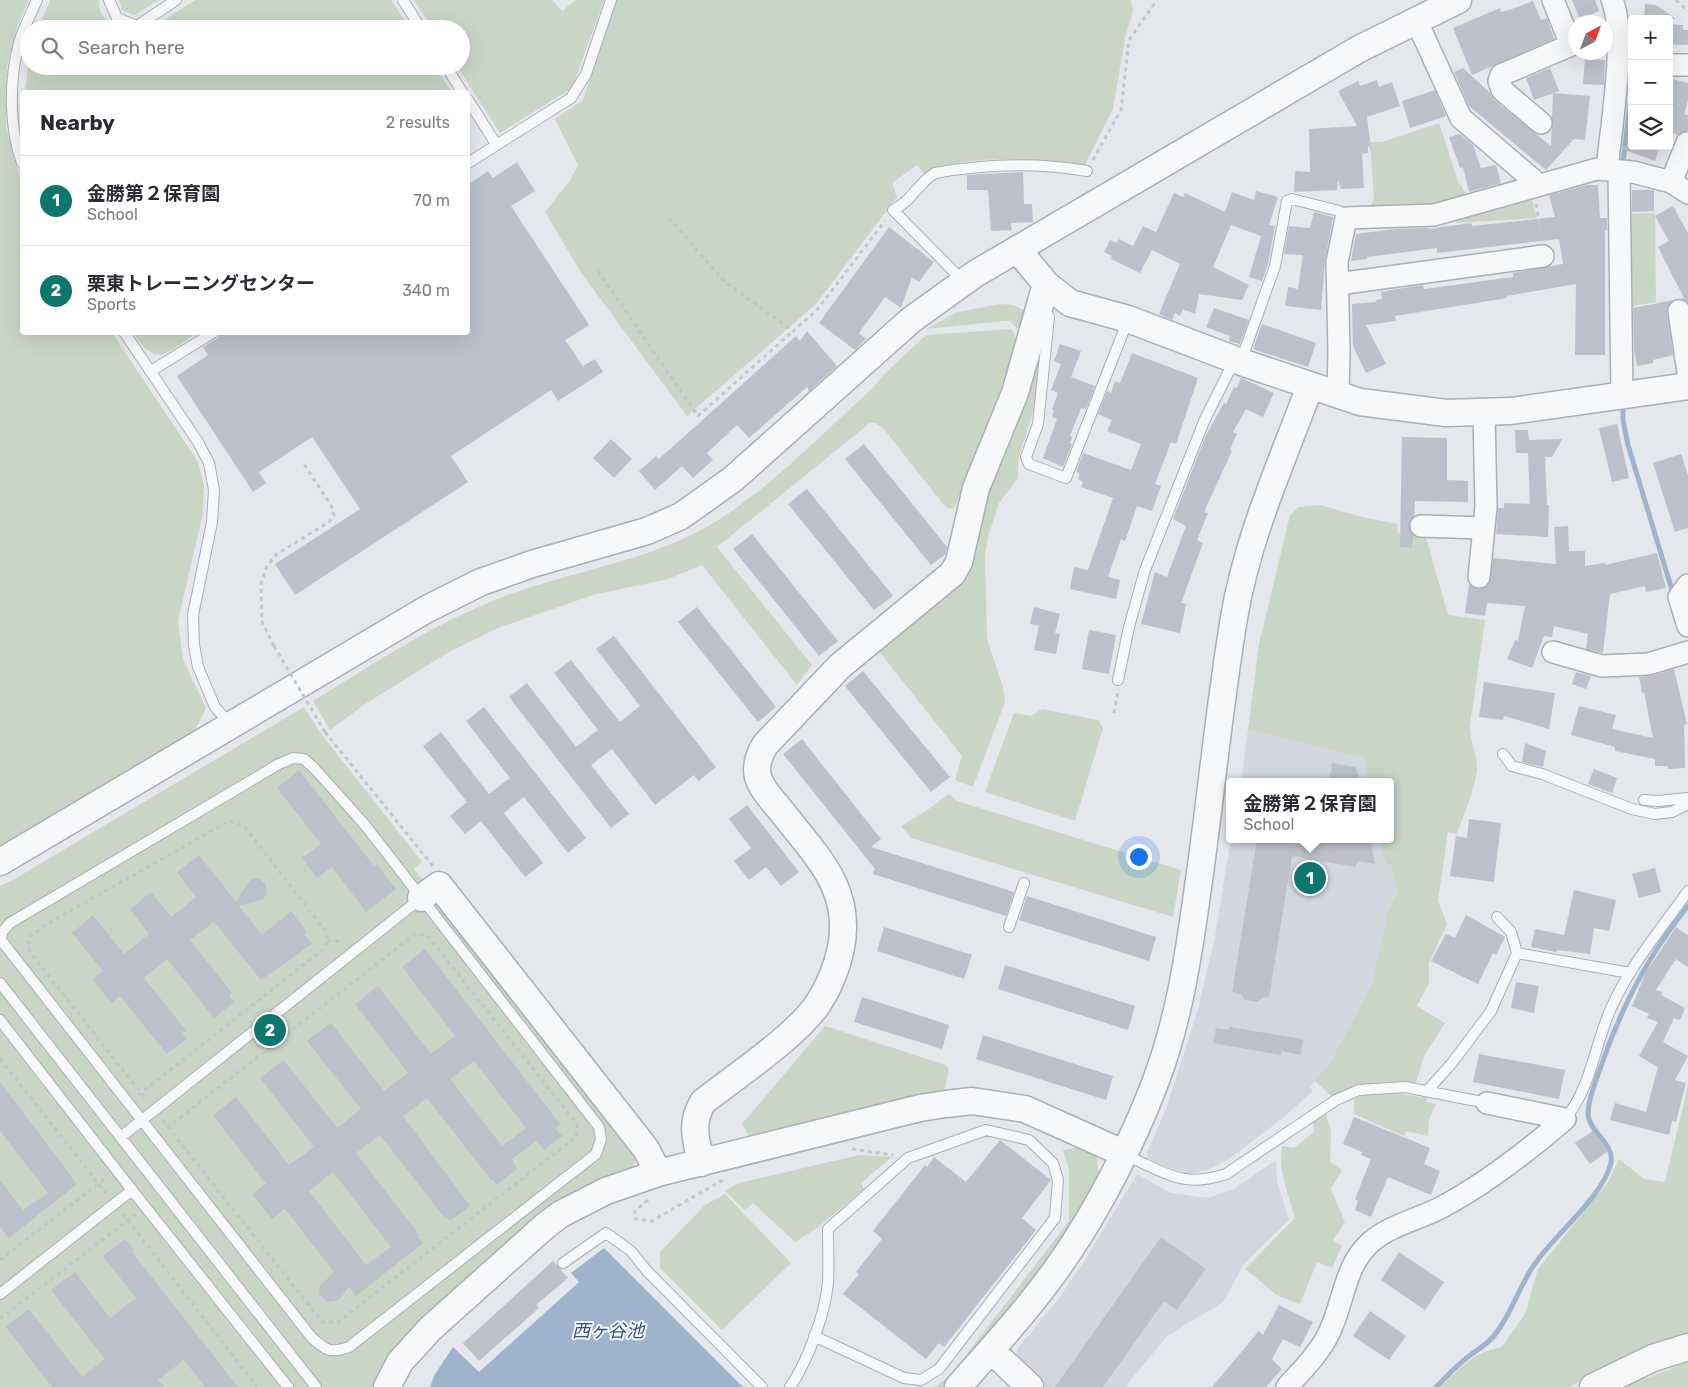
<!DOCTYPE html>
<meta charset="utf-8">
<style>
:root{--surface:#fff;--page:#f2f2f3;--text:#2b2b33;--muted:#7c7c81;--line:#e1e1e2;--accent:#0f766e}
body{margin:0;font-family:Rubik,"Noto Sans JP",sans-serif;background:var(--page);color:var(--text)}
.controls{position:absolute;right:15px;top:15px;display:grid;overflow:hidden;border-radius:5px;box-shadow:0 5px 20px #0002}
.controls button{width:45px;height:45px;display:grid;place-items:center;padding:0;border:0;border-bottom:1px solid var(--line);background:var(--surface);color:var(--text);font:25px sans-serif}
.compass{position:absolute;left:1568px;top:15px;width:45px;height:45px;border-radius:50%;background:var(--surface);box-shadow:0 5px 20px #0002;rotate:41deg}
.you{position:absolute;left:1138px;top:856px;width:18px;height:18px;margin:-12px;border:4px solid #fff;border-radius:50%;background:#1a73e8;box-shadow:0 0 0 8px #1a73e833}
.badge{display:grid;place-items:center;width:32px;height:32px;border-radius:50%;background:var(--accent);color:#fff;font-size:16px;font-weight:700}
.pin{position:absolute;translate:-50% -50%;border:2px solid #fff;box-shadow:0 1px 5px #0006}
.popup{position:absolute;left:1226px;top:778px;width:168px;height:65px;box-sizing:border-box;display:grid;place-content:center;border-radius:5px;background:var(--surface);filter:drop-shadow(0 1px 4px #0005);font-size:16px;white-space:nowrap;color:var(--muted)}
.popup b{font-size:19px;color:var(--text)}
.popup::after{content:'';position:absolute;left:50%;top:100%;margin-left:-10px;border:10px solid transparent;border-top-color:var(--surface)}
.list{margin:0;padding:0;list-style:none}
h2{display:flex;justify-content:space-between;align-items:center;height:65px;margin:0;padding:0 20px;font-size:21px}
h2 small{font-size:16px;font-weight:400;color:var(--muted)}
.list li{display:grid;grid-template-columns:32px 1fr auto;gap:15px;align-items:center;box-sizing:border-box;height:90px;padding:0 20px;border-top:1px solid var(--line)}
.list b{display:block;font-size:19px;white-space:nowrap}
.list p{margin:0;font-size:16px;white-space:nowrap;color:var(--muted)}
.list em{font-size:16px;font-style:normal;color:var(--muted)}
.icon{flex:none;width:28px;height:28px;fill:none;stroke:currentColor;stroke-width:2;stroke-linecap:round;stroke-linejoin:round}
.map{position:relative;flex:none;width:1688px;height:1387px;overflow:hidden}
.search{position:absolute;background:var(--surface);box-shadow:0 5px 20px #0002;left:20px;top:20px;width:450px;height:55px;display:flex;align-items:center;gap:12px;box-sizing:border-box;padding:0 18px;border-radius:28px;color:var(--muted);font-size:19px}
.panel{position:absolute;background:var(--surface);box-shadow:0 5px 20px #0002;left:20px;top:90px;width:450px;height:245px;border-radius:5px}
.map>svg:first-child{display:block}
.built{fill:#d2d6de}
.green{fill:#c9d6c5}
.water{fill:#9fb4cc}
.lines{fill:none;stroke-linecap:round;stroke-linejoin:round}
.stream{stroke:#9fb4cc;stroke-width:5}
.building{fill:#bbc0ca;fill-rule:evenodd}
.service-casing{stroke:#a9aeb7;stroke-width:12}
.minor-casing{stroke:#a9aeb7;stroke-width:24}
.tertiary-casing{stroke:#a9aeb7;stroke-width:29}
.path{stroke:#c2c5cb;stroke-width:3;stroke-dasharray:4 4;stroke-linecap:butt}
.service{stroke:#f7f8fa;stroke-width:10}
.minor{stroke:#f7f8fa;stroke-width:21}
.tertiary{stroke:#f7f8fa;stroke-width:26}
.path-bridge{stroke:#c2c5cb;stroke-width:3;stroke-dasharray:4 4;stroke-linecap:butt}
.labels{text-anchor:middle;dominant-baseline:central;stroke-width:4;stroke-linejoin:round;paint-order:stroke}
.water-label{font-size:18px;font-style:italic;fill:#34527a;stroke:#f4f6f9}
</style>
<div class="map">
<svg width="1688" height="1387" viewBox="0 0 1688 1387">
<rect width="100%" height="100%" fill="#e4e7ec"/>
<path class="built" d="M1248,730L1364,758L1368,782H1241Z
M1231,839H1380L1385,863L1391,865L1397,894L1388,911L1372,983L1330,1063L1310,1087L1313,1091L1284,1117L1229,1159L1208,1170L1188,1174L1157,1163L1148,1158L1147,1153L1167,1106L1198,1009L1215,937Z
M1276,1160L1277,1181L1289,1220L1244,1264L1223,1302L1167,1336L1125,1387H1046L1017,1354V1349L1056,1302L1085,1260L1137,1174L1171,1193L1208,1198L1234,1189Z"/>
<path class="green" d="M0,0H29L17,27L7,67L6,127L22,187V332L112,333L198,462L204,486L203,513L178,621L183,660L206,708L195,731L0,851Z
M50,0H98L101,14L117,29H38Z
M119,0H159L134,15L122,10Z
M195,0H391L410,29H150Z
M414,0H552L562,11L576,0H604L572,88L500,133L457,66H461V29H433Z
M617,0H1131L1133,11L1125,38L1113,109L1084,167C1038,159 967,152 924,174L917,165L892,183L897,197L816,304L687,416L582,274L545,212L569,182L578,165L555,119L583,100Z
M29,60V66H434L452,92H25Z
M1439,123L1459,184L1461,185L1467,197L1442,206L1369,211L1374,198L1370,142H1382Z
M1531,196L1537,218L1456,223L1455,218Z
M1655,213L1656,302L1628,307L1627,214Z
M1001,304L1013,305L1026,311L1021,333L1010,321H1005L926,329L957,312Z
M1044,321L1035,406L1018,460V478L999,503L988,537L985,557L987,639L1003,687L1005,702L973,787L955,780L962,756L878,650L971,540Z
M1011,329L1019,343L1007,387L954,508L949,509L943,504L883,428L875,423H870L717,547L812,665L797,685L702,565L668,579L593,595L498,628L449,652L365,704L330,730L313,701C370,666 427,628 488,603C558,573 636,565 703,529C762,497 821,434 872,389L883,375L926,335Z
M133,333H190L193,336C163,355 157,367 133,333Z
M1321,505L1358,516L1397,524L1398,533L1425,534L1448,615L1485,620L1470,726C1470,740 1476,752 1477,765C1478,782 1463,817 1457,834L1448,832L1438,901L1447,924L1429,963V983L1417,1006L1445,1023L1424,1056L1416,1082C1385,1081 1359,1083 1331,1096L1315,1081L1330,1063L1372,983L1388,911L1397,894L1391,865L1385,863L1380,839H1390V782H1368L1364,758L1248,730L1259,644L1290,515L1299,507Z
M304,707L322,735L422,862L414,869L635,1149V1163L631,1168C537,1201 468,1280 397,1346L384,1363L374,1387H0V886L11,881Z
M1042,709L1098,720L1103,728L1075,821L985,792L1014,713L1031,716Z
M949,794L957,801L1181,870L1173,917L911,838L901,826L926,811Z
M825,1026L946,1065L949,1070L944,1091L751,1140L742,1124Z
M1688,1086V1335L1598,1370L1570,1387H1440C1459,1369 1475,1351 1502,1347L1525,1314L1538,1269L1608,1182L1619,1159L1644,1179L1665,1182Z
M1388,1092L1427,1098L1426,1102L1436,1104L1429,1119L1428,1136L1406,1131L1404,1136L1354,1114V1099L1364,1095Z
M1326,1114L1331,1131L1330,1162L1342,1170L1331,1189L1345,1222L1333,1240L1342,1246L1332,1268L1317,1262L1300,1304L1278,1296L1245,1269L1295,1218C1288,1194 1278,1171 1282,1146L1294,1148L1314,1132L1313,1122Z
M1085,1146L1097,1156L1099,1174L1069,1230L1003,1320L945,1387H935L950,1376L1069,1221V1170L1063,1150Z
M859,1155L892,1157L861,1183L864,1189L817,1228L795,1242L753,1203L745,1210L725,1191L739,1183Z
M725,1194L791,1263L722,1330L660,1268V1252L705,1205Z
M1688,1362V1387H1624Z"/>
<path class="water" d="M604,1248L743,1387H430L435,1374L453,1347L479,1372L579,1282L571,1273Z"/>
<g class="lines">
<path class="stream" d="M1623,162L1632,88
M1623,407V420L1628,445L1672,590
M1436,1387C1446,1377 1457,1365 1469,1356C1477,1350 1486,1345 1493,1337C1511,1316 1518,1288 1534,1265C1554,1235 1603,1197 1611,1163C1615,1143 1587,1131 1588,1112C1589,1097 1595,1083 1600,1069C1620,1010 1648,955 1688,906"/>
</g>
<path class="building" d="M1572,0H1595L1599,11L1580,19Z
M1533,1L1541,20L1547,18L1554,39L1472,75L1453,28L1500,8L1501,12L1509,10Z
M1645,4L1656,5L1676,19H1644Z
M1669,24L1683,25V30H1688V45L1669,44Z
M1585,58L1605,60L1604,85L1583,84Z
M1463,68L1489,92L1494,100L1551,146L1553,93L1590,96L1585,140L1574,139L1546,170L1469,106L1454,72Z
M1550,68L1559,91L1534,100L1526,78Z
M1669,78L1688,83V101L1684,114L1688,115V131L1678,135L1669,131Z
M1377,80L1379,87L1392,82L1400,106L1367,117L1371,149L1368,146V153L1362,154L1364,188L1341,189L1338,180L1337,190L1294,192L1295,171L1310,172L1309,129L1357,126L1338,91L1358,81L1360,86Z
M1435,90L1446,116L1410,128L1402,101Z
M1460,134L1473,145L1481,168L1496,165L1501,183L1469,192L1463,167L1460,168L1449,137Z
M1622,146H1660L1655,161L1622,149Z
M517,162L535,191L511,206L589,325L565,340L583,366L595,359L603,372L558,401L551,390L451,456L468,482L295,595L275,564L360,509L312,437L259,472L266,483L253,492L177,376L208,355L203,347L218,338L221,332H468V185L488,171L493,178Z
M1023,172L1024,204H1032L1033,222L1011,223L1012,230L991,231L988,190H967V175Z
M1587,185H1598L1600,218H1607V230H1605V355H1575L1576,284L1507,296V298L1395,316L1396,321L1366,325L1386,364L1366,373L1353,346L1352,304L1376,302V300L1382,299L1381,292L1397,289L1423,285L1424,289L1513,277V273L1563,264L1559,239L1437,253V248L1367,257V259L1351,261L1356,234L1395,229L1429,228V229L1471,223L1472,226L1555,217L1549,195Z
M1632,190H1654V211L1632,212Z
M1256,191L1278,197L1269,225L1275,226L1268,264L1262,281L1249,277L1261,236L1231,225L1213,267L1249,285L1242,300L1199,294L1195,314L1183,309L1180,316L1175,313L1172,320L1159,314L1180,264L1152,250L1140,273L1111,259L1112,256L1104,252L1110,240L1117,243L1119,239L1133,246L1143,226L1156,232L1174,193L1183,197L1185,193L1225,212L1232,192L1254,200Z
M1673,206L1688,233V303L1680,299L1684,298L1658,247L1669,241L1655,216Z
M1314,212L1333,217L1325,260L1321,310L1285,306L1288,287L1298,289L1303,255L1284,254L1289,226L1310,228Z
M889,227L934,262L919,282L912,277L901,308L885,297L859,333L866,339L855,350L819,323Z
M1674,300L1668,306L1667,312L1673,355L1653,360V363L1637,366L1634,350L1633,308Z
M1214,308L1249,320L1240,344L1229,341L1230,336L1206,327Z
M1262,324L1316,343L1308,367L1253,349Z
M807,331L837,366L809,391L807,387L749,438L737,425L707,453L713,460L693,478L682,466L655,490L639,471L656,456L659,459L796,336L800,341Z
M1060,344L1081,351L1071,377L1095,386L1086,409L1081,408L1070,436L1072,437L1070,443L1072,444L1063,467L1043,458L1057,419L1052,417L1054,410L1052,409L1058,393L1051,390L1061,364L1054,361Z
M1132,353L1198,378L1176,444L1171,442L1155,484L1161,486L1152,511L1137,506L1125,541L1121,539L1108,577L1120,580L1116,599L1070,589L1074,567L1088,570L1113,498L1081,487L1083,482L1078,479L1080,474L1076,472L1083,453L1131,470L1141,444L1107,431L1112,420L1098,414L1107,391L1111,393L1115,381L1120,383Z
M1241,378L1274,393L1263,417L1246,409L1233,432L1237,434L1230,450L1232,451L1204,512L1208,513L1197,540L1203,543L1181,603L1186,604L1180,633L1141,624L1155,572L1167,577L1186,526L1173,519L1206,435L1224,403L1226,404L1234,387L1237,388Z
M1617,424L1629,478L1612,482L1599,428Z
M1515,430H1528L1529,440L1562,439L1552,457H1545L1547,505H1549L1548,537L1496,534L1498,508H1504V503L1530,504L1528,453H1516Z
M1402,437L1447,438V480L1468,481V502L1415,501L1414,516L1409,525L1413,535L1412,548L1400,547Z
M611,439L632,459L614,478L593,458Z
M864,444L947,547L946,554L931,565L845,459Z
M1681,454L1688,475V528L1675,532L1653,463Z
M807,489L893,596L874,610L788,504Z
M1568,526L1569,551H1585V566L1605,563V565L1657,553L1666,588L1646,592L1645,586L1610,594L1603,653L1586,649L1588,634L1554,626L1552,637L1544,636L1532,668L1507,659L1515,640L1518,641L1525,606L1487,603L1485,616L1465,613L1469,584L1478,589L1489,585L1493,558L1556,564L1554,527Z
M752,534L838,641L819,656L733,549Z
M697,607L776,707L758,722L678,622Z
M1034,607L1060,614L1055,633L1060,634L1056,654L1034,650L1039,626L1030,624Z
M1089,630L1116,635L1109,674L1082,669Z
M614,636L716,767L699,781L694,775L655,805L612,749L591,765L629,814L611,828L509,697L527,683L576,747L598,730L554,673L571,660L620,722L640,706L596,649Z
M1674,669L1687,724L1684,725L1685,768L1668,769V766H1655V759L1615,751V747L1571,735L1579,706L1616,715L1612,729L1653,738L1644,692L1642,693L1639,677L1651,676Z
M863,671L950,777L931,792L845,686Z
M1576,672L1591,676L1586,689L1572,684Z
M1484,682L1555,693L1549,729L1504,716L1503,720L1479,717Z
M484,707L586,838L568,853L524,797L504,813L543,863L525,877L481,821L465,834L450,816L467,802L423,746L441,732L489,794L510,778L466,721Z
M802,739L881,839L871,847L1014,892L1006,916L873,874L875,869L783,754Z
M1525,743L1546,751L1543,767L1522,762Z
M1332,763L1356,767L1360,782H1329Z
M1594,769L1617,778L1612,793L1588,784Z
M299,770L374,866L377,864L396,889L366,912L332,867L317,878L302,858L321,844L277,788Z
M747,805L799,872L781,886L766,867L749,880L734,861L751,848L729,819Z
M1469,819L1501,823L1494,882L1450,876L1456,836L1467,838Z
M1257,839H1370L1375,864L1357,861L1356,867L1292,856L1269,998L1264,997L1257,1002L1245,1000L1242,995L1232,992Z
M199,855L236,902L250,880L258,878L265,883L267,893L263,899L239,906L262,935L291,911L307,932L304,934L312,944L261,980L214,922L190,940L232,993L229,996L234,1002L214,1018L167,959L144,978L186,1030L182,1033L187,1039L167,1054L120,996L112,1003L92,979L103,971L72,933L93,915L124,954L149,934L130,909L151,892L171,917L196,897L177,872Z
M1655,868L1661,892L1639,898L1632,874Z
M1574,890L1616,900L1609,931L1594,928L1590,954L1557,950L1556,952L1531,947L1535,929L1564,935Z
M1027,896L1156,937L1149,961L1019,920Z
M1466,915L1505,937L1496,955L1493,953L1478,984L1431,961L1446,934L1455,938Z
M884,927L972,955L964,979L877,951Z
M1676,927L1688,935V967L1676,959L1656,990L1662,992L1661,995L1685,1008L1680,1020L1674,1018L1663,1042L1688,1056L1675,1080L1686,1083L1676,1122L1672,1121L1669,1135L1610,1120L1615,1103L1646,1112L1658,1067L1639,1056L1658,1022L1647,1018L1649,1014L1632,1006L1645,974Z
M425,949L560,1124L555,1128L562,1136L544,1150L536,1141L512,1159L517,1169L497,1185L492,1179L491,1180L427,1098L403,1116L470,1206L450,1221L445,1215L444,1217L380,1135L356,1153L420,1236L418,1237L423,1243L356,1296L349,1287L339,1300L327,1302L319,1294L320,1286L334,1272L285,1209L272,1219L252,1194L266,1184L213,1115L236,1097L289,1165L314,1147L260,1078L284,1060L337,1128L361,1109L307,1041L331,1023L384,1091L408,1073L355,1004L378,986L431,1054L455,1036L402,967ZM474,1061L526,1128L502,1146L450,1079ZM333,1172L391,1247L366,1265L309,1191Z
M1005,965L1135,1006L1128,1030L998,989Z
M1516,982L1539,986L1534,1013L1511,1008Z
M862,997L949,1025L942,1049L854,1022Z
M1229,1027L1303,1039L1301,1055L1281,1051V1055L1213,1043L1216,1028L1229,1030Z
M983,1035L1113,1076L1106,1100L976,1059Z
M1479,1054L1565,1070L1559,1099L1473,1082Z
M0,1082L77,1184L9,1238L0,1227V1180L23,1210L48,1193L0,1131Z
M1354,1117L1430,1148L1424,1164L1440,1171L1431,1195L1388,1177L1371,1217L1355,1210L1358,1201L1355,1199L1371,1159L1361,1155L1362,1152L1343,1144Z
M1593,1131L1608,1151L1590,1164L1575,1143Z
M1000,1140L1051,1180L1022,1218L1036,1230L944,1347L939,1343L926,1359L843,1294L859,1274L856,1272L882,1239L873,1231L925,1165L927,1167L934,1157L966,1182Z
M1161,1237L1206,1269L1177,1310L1164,1301L1103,1387H1055Z
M125,1239L134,1250L132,1252L238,1387H205L184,1360L158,1380L164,1387H52L6,1327L29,1309L82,1377L105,1359L51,1290L75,1272L110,1318L136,1298L103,1256Z
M1399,1252L1444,1282L1425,1310L1381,1280Z
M553,1261L568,1278L536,1305L539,1308L479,1361L463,1343Z
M1279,1305L1313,1322L1300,1347L1283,1339L1272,1359L1282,1369L1266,1387H1212L1259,1331L1263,1335Z
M1370,1311L1406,1336L1389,1360L1353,1336Z"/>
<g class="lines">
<defs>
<path id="service" d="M109,0L117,18L137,26L176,0
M403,0L421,29
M446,66L462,92
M468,100L496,144
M22,163C9,128 9,80 19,43C23,29 31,14 37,0
M468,163L571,98L586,74L611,0
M963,281L893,210C910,203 918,183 935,173C986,164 1035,162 1087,171
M1044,310L1049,317L1038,424L1026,457L1029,464L1066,478L1128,320
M124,332L198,442L209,463L214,490L212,522L193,615L194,645L198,667L215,707L230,724
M1241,361L1275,266L1287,201L1292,199L1339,211L1346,218
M151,371L214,332
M1118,680L1129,627L1145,570L1205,419L1234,361
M1503,754L1512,766L1542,774L1632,809L1655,814L1672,812L1688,804
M293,758L304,759L315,769L365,825L599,1127L601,1139L596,1154L349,1347C330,1354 326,1350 312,1338L1,940L2,932L10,923L279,764Z
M1644,800L1658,801L1688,798
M1497,917L1511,932L1517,953
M1009,927L1024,883
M0,983L316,1387
M0,1020L132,1190L0,1294
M1427,1091L1452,1063L1491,1011L1517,953L1630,973
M1565,1119C1592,1087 1595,1042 1612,1006C1631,964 1662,928 1688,891
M122,1136L420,899
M1125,1155C1165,1172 1182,1189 1226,1174L1336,1100L1359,1090L1405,1087L1487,1103
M132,1190L288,1387
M563,1263L606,1233L631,1251L647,1271L762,1387
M790,1387C808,1361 825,1314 828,1283C829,1265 828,1247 828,1229L908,1158L986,1130L1029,1140L1053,1163L1058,1180L1055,1218L939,1369L921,1380L904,1378L814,1336"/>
<path id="minor" d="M1416,20L1461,118L1539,185
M1669,65H1688
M1541,123L1502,90L1499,81L1501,75L1506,73L1571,45L1553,0
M1607,169C1611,128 1627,35 1612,0
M1619,171L1622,396
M1671,182L1687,143
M1338,284L1543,256
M1679,311L1688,373
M1338,394L1339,351L1337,262L1346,218L1434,215L1597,169L1633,172L1671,182L1688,193
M1421,526L1484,528
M1479,577L1486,507L1484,412
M1688,585L1679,597L1688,626
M1553,652L1602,666L1648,664L1688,652
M1487,1103L1565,1119
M1287,1387C1302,1370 1319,1354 1329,1333C1344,1303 1344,1265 1371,1242C1390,1225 1420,1219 1442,1207C1485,1184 1529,1150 1565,1119"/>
<path id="tertiary" d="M1017,249L1046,284L1070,303L1128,319L1241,362L1360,402L1446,413L1511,411L1688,386
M0,862L427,609L481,582L532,564L647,531L681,516L733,479L911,320L975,274L1359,49L1458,0
M421,898L439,885L646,1149L658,1173
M701,1163C696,1140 690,1123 703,1102C736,1076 795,1037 818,1004C829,987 837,967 841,948C852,890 819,859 786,817C777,805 763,792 758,777C755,765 759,755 765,745L840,666L952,574L959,562L976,488L1015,393L1046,284
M991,1350L1030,1387
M387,1387L400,1362L430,1329L545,1226L561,1214L606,1191L658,1173L920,1108L946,1104L972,1101L1025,1109L1123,1153
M958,1387C995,1345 1034,1303 1065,1257C1100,1206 1133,1141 1155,1083C1179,1021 1189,953 1198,887C1211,798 1219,707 1234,618C1247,538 1282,462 1310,386
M1593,1387L1653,1358L1688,1347"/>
</defs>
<use href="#service" class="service-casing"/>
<use href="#minor" class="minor-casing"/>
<use href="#tertiary" class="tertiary-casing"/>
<path class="path" d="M1676,0L1688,11
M1093,160L1121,110L1129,40L1157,0
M1536,204L1542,237
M669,218L725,282L793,331L817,310L885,221
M598,271L698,416L793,331
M274,646L262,622L261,584L267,566L277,554L329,522L334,515L332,507L304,464
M1114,713L1118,691
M325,732L433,866
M327,941H343
M0,1059L106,1193
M138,1095L141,1093L326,947L328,934L244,826L229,821L42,927L28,939L30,952L141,1093L147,1099
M163,1120L168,1127L322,1322H338L576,1137L577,1124L427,935L415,934L168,1127L165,1130
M852,1149L893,1155
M648,1200L635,1211V1219L652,1221L723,1180
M123,1214L257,1387
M0,1260L107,1177
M0,1319L136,1214"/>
<use href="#service" class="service"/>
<use href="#minor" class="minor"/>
<use href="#tertiary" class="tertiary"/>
<path class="path-bridge" d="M274,646L325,732"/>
</g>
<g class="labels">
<g class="water-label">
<text x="608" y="1331">西ヶ谷池</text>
</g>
</g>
</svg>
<div class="controls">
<button>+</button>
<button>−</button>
<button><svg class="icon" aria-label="layers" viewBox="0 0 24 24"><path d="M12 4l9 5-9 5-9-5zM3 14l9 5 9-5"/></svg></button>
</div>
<svg class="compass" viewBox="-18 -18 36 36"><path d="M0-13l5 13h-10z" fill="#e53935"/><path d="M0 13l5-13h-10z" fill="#7c7c81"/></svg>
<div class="you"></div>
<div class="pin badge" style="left:1310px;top:878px">1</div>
<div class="popup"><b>金勝第２保育園</b>School</div>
<div class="pin badge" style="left:270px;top:1030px">2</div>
<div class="search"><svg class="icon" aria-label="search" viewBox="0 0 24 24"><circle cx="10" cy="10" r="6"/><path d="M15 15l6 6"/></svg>Search here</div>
<section class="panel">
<h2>Nearby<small>2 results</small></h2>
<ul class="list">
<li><span class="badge">1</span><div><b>金勝第２保育園</b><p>School</p></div><em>70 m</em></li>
<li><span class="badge">2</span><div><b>栗東トレーニングセンター</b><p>Sports</p></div><em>340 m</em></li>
</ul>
</section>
</div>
